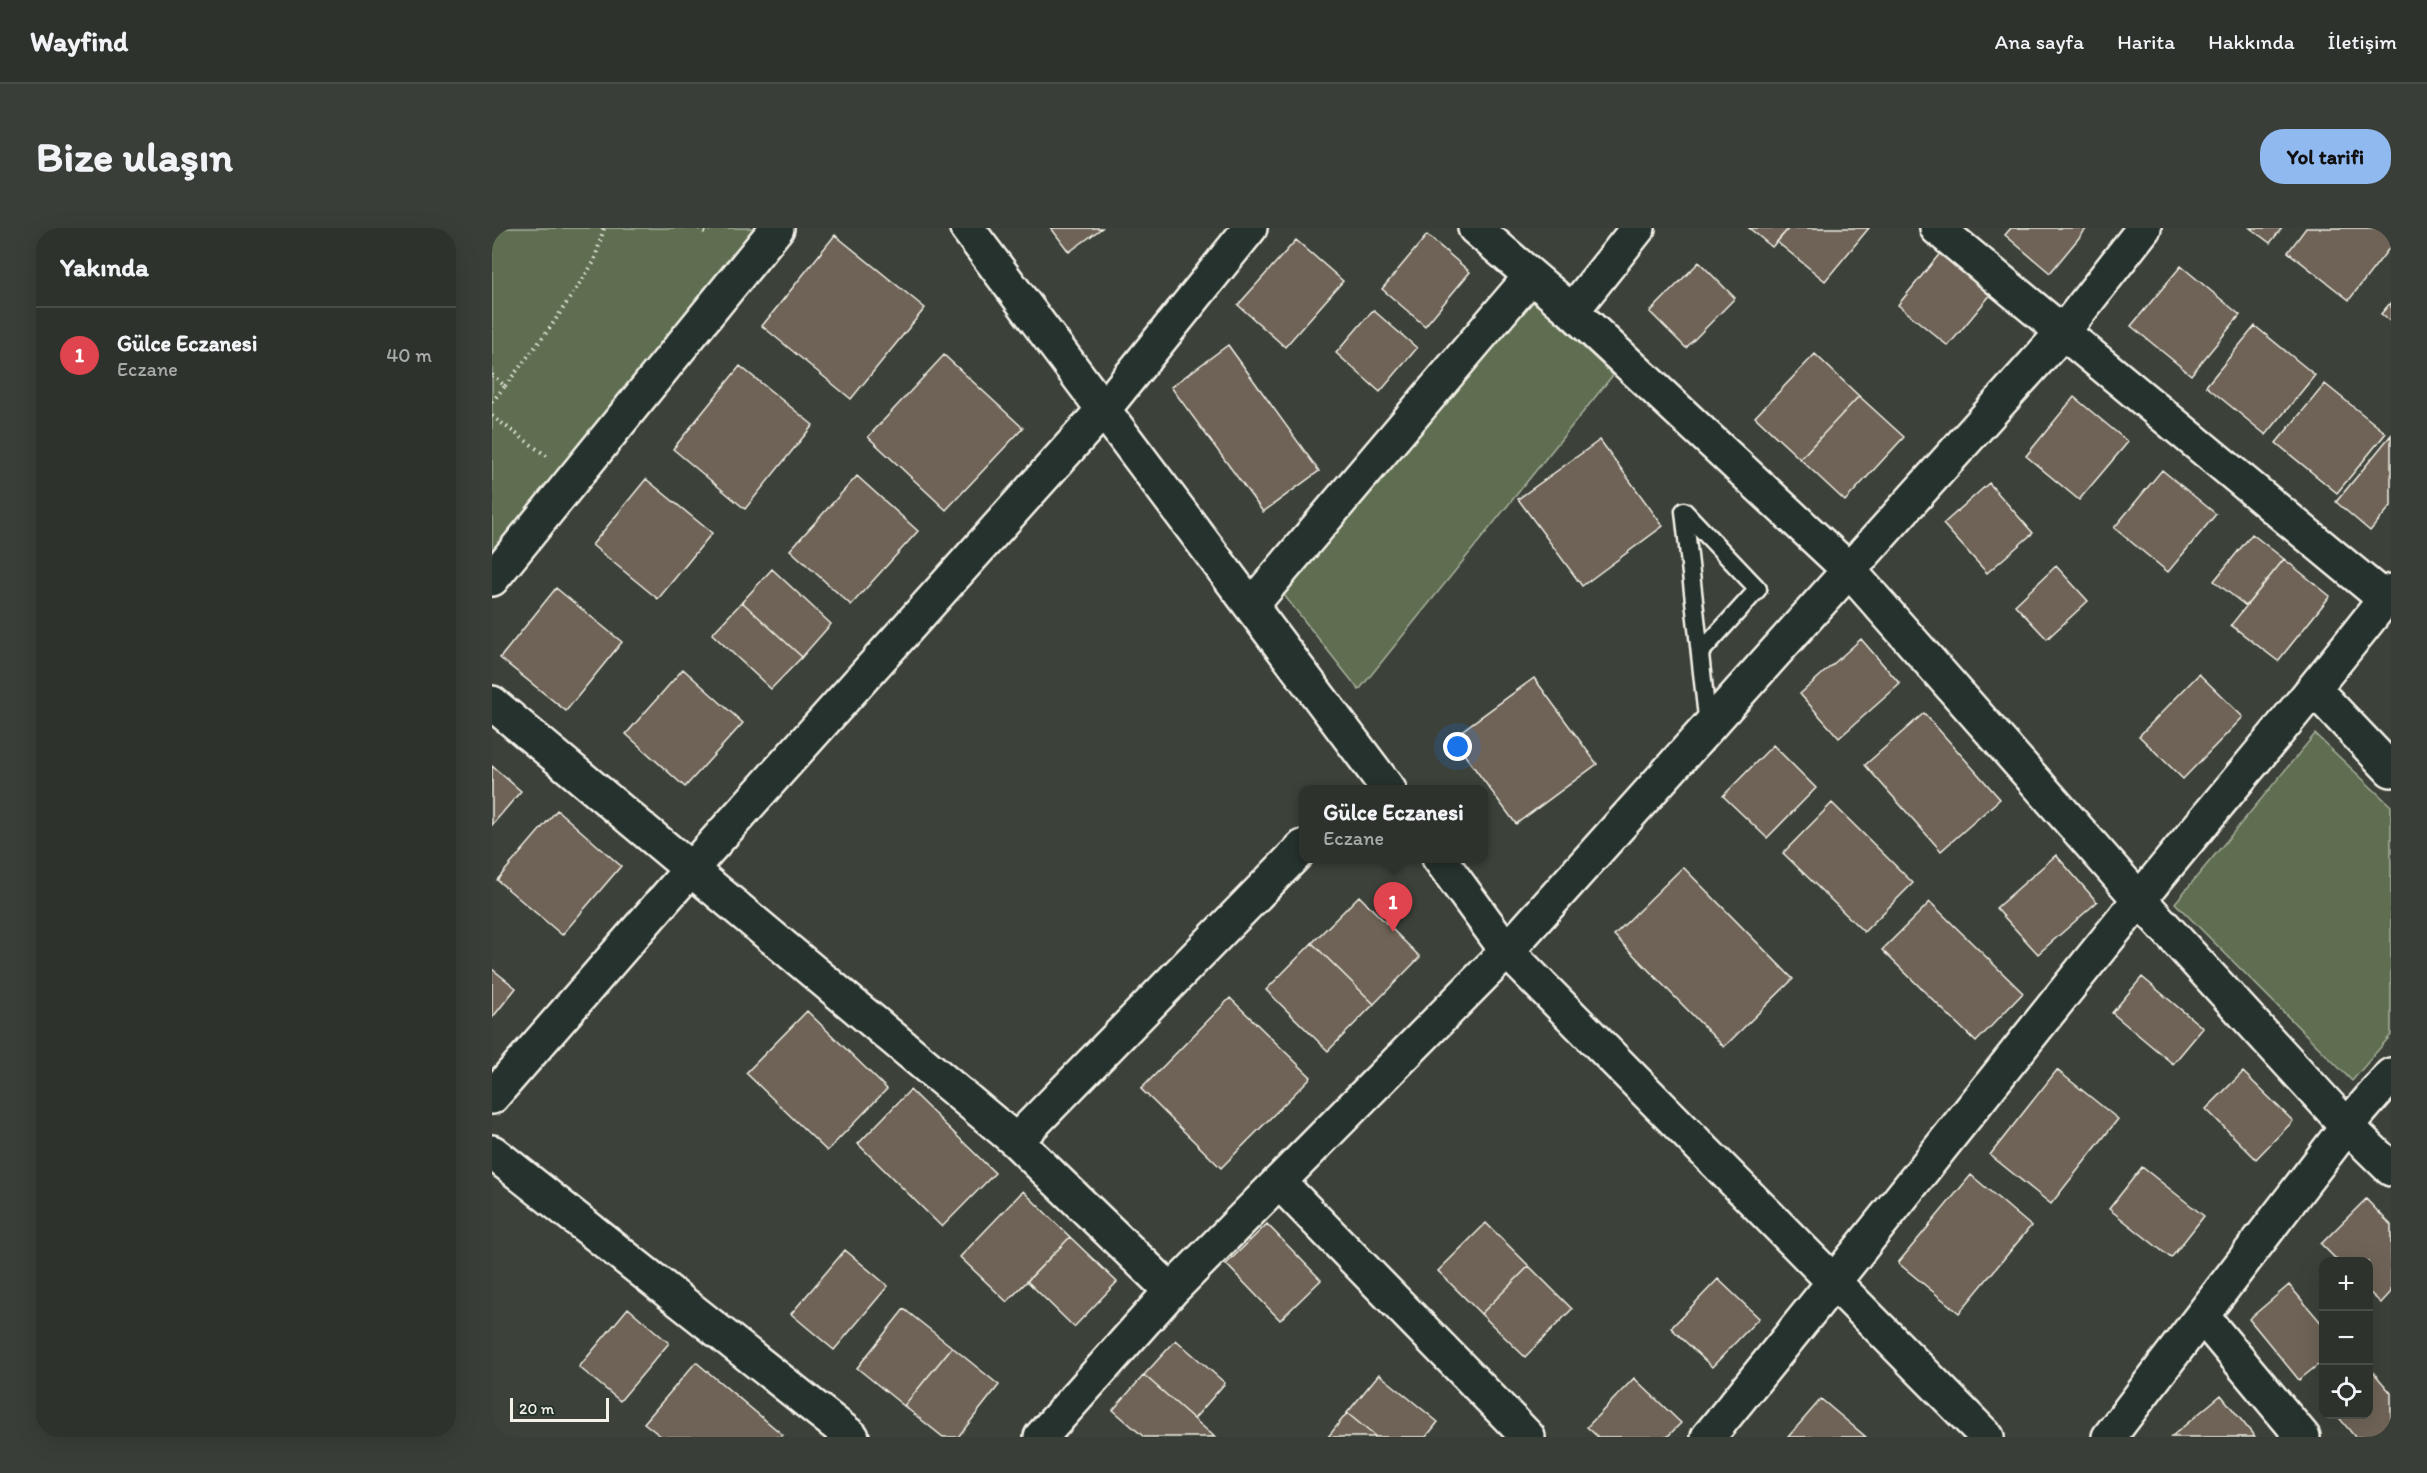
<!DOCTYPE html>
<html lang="tr">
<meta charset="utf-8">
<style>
:root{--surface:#2d322c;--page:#393e38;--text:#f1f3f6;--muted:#a7aaa9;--line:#484d48;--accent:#90b9f0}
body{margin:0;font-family:Itim,sans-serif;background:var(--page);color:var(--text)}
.controls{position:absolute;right:18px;bottom:18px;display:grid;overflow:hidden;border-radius:12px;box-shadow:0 6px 24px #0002}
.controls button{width:54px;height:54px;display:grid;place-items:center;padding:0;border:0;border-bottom:2px solid var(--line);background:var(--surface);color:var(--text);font:30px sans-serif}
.scale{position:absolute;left:18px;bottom:15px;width:99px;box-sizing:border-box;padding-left:6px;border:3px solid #f4f1e8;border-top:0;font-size:16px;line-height:21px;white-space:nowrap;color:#f4f1e8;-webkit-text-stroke:4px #26332d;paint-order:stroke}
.you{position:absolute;left:966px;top:519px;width:21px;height:21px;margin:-15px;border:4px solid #fff;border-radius:50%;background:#1a73e8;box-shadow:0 0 0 9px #1a73e833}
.badge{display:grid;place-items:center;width:39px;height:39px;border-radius:50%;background:var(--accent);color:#fff;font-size:20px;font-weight:700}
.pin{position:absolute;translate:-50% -50px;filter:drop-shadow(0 2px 3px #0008)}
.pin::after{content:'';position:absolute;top:32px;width:21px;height:18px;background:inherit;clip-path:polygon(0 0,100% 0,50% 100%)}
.popup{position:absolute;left:807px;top:557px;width:189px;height:78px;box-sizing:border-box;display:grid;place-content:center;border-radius:12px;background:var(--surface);filter:drop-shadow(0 2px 4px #0005);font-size:20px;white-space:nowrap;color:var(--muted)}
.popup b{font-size:22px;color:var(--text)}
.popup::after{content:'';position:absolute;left:50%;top:100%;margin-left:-12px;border:12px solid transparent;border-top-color:var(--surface)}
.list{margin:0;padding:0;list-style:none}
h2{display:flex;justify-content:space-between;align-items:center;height:78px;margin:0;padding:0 24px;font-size:26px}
h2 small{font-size:20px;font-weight:400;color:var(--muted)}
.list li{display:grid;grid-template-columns:39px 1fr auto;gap:18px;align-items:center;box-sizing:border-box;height:96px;padding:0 24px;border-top:2px solid var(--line)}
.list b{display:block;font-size:22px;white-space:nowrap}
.list p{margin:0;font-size:20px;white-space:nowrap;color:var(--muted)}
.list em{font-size:20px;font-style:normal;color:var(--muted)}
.icon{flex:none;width:33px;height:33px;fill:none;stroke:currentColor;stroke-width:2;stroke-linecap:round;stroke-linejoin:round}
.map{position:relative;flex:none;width:1899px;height:1209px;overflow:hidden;border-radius:24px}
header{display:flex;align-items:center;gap:36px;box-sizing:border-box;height:84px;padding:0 30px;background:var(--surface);border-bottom:2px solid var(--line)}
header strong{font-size:28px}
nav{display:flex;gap:33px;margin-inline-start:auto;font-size:21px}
.intro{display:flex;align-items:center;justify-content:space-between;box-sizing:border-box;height:144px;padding:0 36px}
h1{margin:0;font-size:42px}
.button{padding:15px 27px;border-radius:24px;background:var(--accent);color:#111;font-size:21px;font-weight:700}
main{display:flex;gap:36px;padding:0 36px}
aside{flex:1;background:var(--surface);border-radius:24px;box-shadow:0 6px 24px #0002}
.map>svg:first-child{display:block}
.green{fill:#5e6e51;stroke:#a9b09c;stroke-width:1.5}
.building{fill:#6e6457;stroke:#f4f1e8;stroke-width:1.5}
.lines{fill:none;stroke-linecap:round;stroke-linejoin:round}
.lane-casing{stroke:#f4f1e8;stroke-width:21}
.street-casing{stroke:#f4f1e8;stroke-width:38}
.path{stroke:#f4f1e8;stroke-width:4;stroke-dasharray:1.5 4.5;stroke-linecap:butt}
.lane{stroke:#26332d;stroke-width:16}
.street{stroke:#26332d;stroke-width:33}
</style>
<header>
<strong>Wayfind</strong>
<nav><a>Ana sayfa</a><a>Harita</a><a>Hakkında</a><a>İletişim</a></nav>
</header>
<div class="intro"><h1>Bize ulaşın</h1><a class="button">Yol tarifi</a></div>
<main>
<aside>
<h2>Yakında<small></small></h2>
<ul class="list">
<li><span class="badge" style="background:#e0444e">1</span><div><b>Gülce Eczanesi</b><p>Eczane</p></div><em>40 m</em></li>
</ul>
</aside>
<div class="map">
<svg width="1899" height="1209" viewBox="0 0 1899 1209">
<rect width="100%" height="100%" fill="#3c423a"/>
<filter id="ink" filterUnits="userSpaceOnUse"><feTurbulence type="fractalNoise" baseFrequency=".0167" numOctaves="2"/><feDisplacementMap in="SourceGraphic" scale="12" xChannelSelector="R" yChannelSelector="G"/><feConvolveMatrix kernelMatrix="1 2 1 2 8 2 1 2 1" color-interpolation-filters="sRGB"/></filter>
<g filter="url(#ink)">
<path class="green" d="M4,0H263L0,324V6Z
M1036,67L1121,147L867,462L788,362Z
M1823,506L1899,578V807L1860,853L1683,675Z"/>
<path class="building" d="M559,0H610L577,24Z
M1257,0H1297L1280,19Z
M1297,0H1377L1333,53L1285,14Z
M1519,0H1595L1558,45L1513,7Z
M1758,0H1790L1778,15Z
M1814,0H1891L1899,7V18L1857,72L1796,24Z
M343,7L433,80L359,171L270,98Z
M935,7L978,44L933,98L890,61Z
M804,12L851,53L793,119L746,77Z
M1454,18L1505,59L1456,118L1406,77Z
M1207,34L1243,70L1194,120L1158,84Z
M1689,38L1748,87L1699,147L1639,98Z
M1899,74V94L1889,86Z
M881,82L925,120L888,164L844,125Z
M1763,98L1823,147L1774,207L1714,158Z
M736,117L827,243L771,284L679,159Z
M1323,126L1367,168L1308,231L1263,189Z
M452,127L531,200L454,282L376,209Z
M248,138L321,197L253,281L181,221Z
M1833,156L1894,205L1845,265L1784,215Z
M1367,168L1412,209L1353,273L1308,231Z
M1582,169L1636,214L1587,272L1534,228Z
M1899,207V278L1878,303L1844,274Z
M1108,212L1171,298L1090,358L1026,271Z
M1670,242L1724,286L1676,344L1622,300Z
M365,248L426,303L359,377L298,322Z
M154,251L220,305L166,371L100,317Z
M1497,255L1541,305L1495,345L1451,296Z
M1760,306L1792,331L1754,378L1722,353Z
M1792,331L1838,368L1786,433L1739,397Z
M1564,338L1596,373L1555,411L1523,377Z
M280,341L339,396L310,429L250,374Z
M64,360L130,414L74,483L8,430Z
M250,374L310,429L279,461L220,406Z
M1369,411L1408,456L1347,510L1308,466Z
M191,441L251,495L193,559L134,506Z
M1707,446L1751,489L1691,551L1647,508Z
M1042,450L1105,536L1024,596L960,510Z
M1432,485L1508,571L1449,623L1373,537Z
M1281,517L1324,560L1275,610L1231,568Z
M0,538L29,563L0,597Z
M1340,575L1421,655L1372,704L1291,625Z
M65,582L129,638L70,707L5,652Z
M1564,627L1605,674L1546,726L1504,680Z
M1191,639L1301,751L1232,819L1122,707Z
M867,668L928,729L882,776L820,715Z
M1438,674L1531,765L1484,814L1390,722Z
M820,715L882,776L836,823L774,762Z
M0,741L24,760L0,790Z
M1650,749L1711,800L1681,836L1620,785Z
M738,770L819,849L729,940L649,861Z
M315,783L395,861L335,923L254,845Z
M1565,842L1626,891L1559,976L1498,927Z
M1751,844L1801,893L1764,931L1714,881Z
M418,862L503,945L450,999L366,916Z
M1650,939L1712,988L1679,1030L1617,981Z
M1479,947L1539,998L1467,1085L1406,1035Z
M531,963L578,1009L515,1074L468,1029Z
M1874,971L1899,997V1064L1889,1075L1876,1063V1034H1847L1829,1016Z
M994,995L1037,1038L989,1086L946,1043Z
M775,996L829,1052L788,1092L734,1036Z
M578,1009L625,1054L582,1099L535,1053Z
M353,1022L396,1058L342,1122L299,1086Z
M1037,1038L1080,1081L1033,1129L989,1086Z
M1226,1051L1267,1090L1220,1139L1179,1100Z
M1797,1057L1832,1098V1132L1807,1152L1757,1091Z
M136,1080L177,1115L128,1173L87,1139Z
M412,1081L460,1119L412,1178L365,1140Z
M684,1112L733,1155L702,1191L652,1147Z
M460,1119L507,1157L466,1209H451L412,1178Z
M204,1134L291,1207L289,1209H170L152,1195Z
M1876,1138L1899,1165V1209H1863L1844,1186H1876Z
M887,1146L946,1194L934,1209H884L855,1185Z
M652,1147L702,1191L723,1209H652L621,1182Z
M1142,1150L1189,1195L1175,1209H1106L1095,1199Z
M1729,1167L1763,1209H1679Z
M1329,1171L1374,1209H1296Z
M855,1185L884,1209H836Z"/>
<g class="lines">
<defs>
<path id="lane" d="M1208,425L1266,361L1192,283L1216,498"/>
<path id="street" d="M475,0L897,562
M983,0L1080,83L1356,341L1647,671L1855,898L1899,941
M1445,0L1893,371
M1080,83L1146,0
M0,351L285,0
M759,378L1039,48
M1823,462L1899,542
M0,475L524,913L679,1063
M947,630L1015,723L1495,1209
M0,869L198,642L612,181L758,0
M524,913L811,619
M0,924L360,1209
M787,954L1036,1209
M1710,1088L1811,1209
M549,1209L679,1063L1015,723L1570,105L1652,0
M1216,1209C1362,1032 1502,850 1647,672C1731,568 1818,469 1899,363
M1617,1209L1855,898L1899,847"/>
</defs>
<use href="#lane" class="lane-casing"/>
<use href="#street" class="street-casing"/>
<path class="path" d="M207,0L214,5L218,0
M0,147L13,158L0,174
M13,158L58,100L102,34L112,0
M0,188L56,229"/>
<use href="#lane" class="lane"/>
<use href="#street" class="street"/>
</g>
</g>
</svg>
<div class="controls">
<button>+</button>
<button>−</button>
<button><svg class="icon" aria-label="locate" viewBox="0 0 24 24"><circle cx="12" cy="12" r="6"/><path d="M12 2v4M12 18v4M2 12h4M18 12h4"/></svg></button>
</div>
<div class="scale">20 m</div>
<div class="you"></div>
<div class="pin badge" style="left:901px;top:704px;background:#e0444e">1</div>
<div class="popup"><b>Gülce Eczanesi</b>Eczane</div>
</div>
</main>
